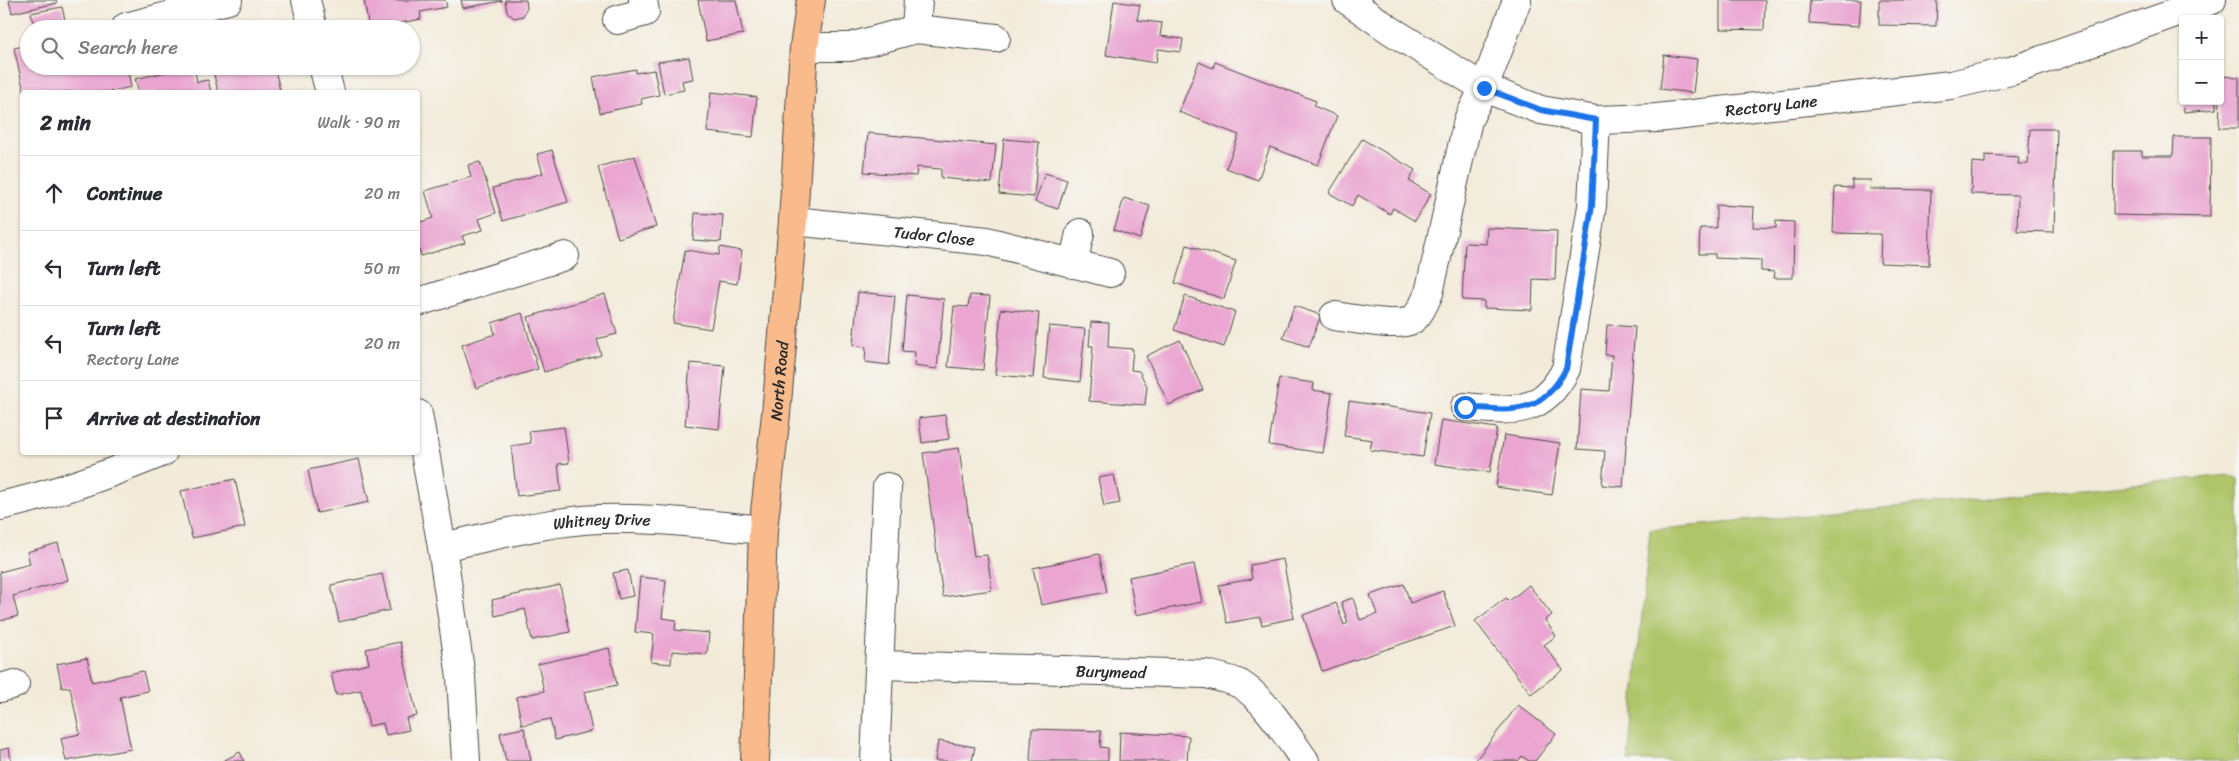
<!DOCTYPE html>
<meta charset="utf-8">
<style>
:root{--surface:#fff;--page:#f7f7f7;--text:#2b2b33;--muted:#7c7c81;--line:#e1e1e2}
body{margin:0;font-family:Sriracha,sans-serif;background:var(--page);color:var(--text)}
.controls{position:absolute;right:15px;top:15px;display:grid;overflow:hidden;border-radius:5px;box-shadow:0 1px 4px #0004}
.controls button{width:45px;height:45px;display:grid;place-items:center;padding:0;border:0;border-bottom:1px solid var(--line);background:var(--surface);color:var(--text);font:25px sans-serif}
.stop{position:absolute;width:15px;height:15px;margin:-11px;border:4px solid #1a73e8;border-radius:50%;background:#fff}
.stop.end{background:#1a73e8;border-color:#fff;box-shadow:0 1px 5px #0008}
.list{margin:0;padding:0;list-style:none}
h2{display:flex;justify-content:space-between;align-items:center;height:65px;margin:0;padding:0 20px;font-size:21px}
h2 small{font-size:16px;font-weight:400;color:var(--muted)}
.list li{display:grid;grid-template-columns:32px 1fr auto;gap:15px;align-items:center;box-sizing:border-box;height:75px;padding:0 20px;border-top:1px solid var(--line)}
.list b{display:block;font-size:19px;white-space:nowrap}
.list p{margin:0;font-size:16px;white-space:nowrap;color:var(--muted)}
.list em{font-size:16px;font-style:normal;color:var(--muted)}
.icon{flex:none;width:28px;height:28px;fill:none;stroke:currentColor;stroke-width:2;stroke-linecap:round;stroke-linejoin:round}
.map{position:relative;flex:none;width:2239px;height:761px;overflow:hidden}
.search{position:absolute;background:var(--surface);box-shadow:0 1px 4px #0004;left:20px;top:20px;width:400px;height:55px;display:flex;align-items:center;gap:12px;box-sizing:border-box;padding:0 18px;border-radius:28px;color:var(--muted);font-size:19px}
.panel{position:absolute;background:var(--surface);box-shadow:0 1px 4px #0004;left:20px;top:90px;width:400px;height:365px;border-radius:5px}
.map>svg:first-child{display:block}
.green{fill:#b0c569;stroke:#6e784a}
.building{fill:#eaa6d1}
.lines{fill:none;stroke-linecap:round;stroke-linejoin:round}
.minor-casing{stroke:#494845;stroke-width:30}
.major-casing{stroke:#494845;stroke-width:30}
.minor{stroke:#fff;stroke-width:28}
.major{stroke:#fabb8c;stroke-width:28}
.route{stroke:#1a73e8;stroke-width:6}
.labels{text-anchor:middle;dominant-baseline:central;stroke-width:4.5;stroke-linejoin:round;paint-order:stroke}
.street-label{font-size:16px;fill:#2b2b2b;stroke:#f6f6f2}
</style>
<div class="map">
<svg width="2239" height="761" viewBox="0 0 2239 761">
<rect width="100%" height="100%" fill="#f6f6f2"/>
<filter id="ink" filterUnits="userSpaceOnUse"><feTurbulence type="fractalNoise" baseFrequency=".02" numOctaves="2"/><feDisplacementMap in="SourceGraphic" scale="10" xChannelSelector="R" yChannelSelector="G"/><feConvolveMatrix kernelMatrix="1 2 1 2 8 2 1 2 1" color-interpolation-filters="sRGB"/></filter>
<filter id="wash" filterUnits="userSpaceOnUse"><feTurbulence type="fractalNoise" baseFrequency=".0096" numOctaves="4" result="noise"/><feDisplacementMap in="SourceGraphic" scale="20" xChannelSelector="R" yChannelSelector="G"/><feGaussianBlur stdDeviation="1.12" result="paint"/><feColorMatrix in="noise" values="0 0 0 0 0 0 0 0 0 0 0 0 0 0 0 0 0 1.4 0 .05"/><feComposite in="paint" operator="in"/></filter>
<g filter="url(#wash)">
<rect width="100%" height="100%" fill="#f3ebda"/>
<path class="green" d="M2230,475L2239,479V761H1628L1650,530Z"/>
<g id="blocks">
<path class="building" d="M9,0H56L57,3L12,13Z
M364,0H445L447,7L420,12L421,19L369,29Z
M461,0H502V1L463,8Z
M505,0H526L527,8L523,16L514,18L507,12Z
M698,0H736L743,34L706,41Z
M1720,0H1765L1764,30L1720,29Z
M1810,0H1861L1859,26L1809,23Z
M1879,0H1937L1936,26L1879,25Z
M1114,1L1140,5L1137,20L1162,23L1160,36L1183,39L1181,52L1158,49L1156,63L1106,55Z
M62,7L67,29H35L31,13Z
M29,45V66H127L131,87L108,92H24L14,48Z
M1664,55L1697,59L1693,93L1660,89Z
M689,57L693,79L682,81L684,90L664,94L658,62Z
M1199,62L1213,68L1215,62L1316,101L1314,106L1337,116L1318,165L1270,147L1258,180L1226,168L1239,135L1179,112Z
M192,66H194L197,82L208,80L211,92H139L135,79Z
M212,66H274L280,90L267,92H218Z
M636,69V73L654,70L659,95L641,99L642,104L600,113L593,77Z
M2221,76L2239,77V128H2219Z
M711,92L757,97L753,137L707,132Z
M2183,101H2216V109L2184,112Z
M2030,129H2057L2054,232L2017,231L2018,195L1971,194L1972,162L1985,163V155L2019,157L2018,164H2028Z
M868,133L996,145L992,183L941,178V169L917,167L916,176L864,172Z
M2174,137H2211L2210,217L2113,215L2114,151H2142V156H2173Z
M1004,139L1039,142L1034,197L999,194Z
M1362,139L1415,170L1409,181L1431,194L1415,221L1393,208L1390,214L1358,195L1352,206L1329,193Z
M552,150L568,202L503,221L493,188L543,173L537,154Z
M635,156L656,227L618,238L598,167Z
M480,162L496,213L479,219L483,230L462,236L465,243L421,256L418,245V223L433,218L425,191L471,177L468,165Z
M1045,173L1067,180L1058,209L1035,202Z
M1852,180H1871L1870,189L1931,190L1929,265L1880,263L1881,234L1833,233L1835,187L1852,188Z
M1124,198L1150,206L1140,239L1114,230Z
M1716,205L1754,207L1753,227L1776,228V221L1794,222L1793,278H1774L1775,272L1761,271V260L1715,258V254H1699L1700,228H1716Z
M695,213L723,215L721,242L693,240Z
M1487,228L1557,231L1555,280L1533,279L1532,310L1484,308V301L1462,300L1465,243L1486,244Z
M1187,245L1236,261L1224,299L1175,283Z
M720,247L742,251L737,284L719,281L711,329L673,323L685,250L719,255Z
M858,292L895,296L889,365L865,362L866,347L853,345Z
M605,294L617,334L597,339L601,355L544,372L528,317Z
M907,295L944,299L937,369L914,366L915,352L902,351Z
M970,295L990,296L983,370L948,367L954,306L968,307Z
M1185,296L1235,312L1224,347L1174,330Z
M1294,306L1321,315L1309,347L1283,338Z
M1001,309L1039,313L1033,378L995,375Z
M522,313L538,369L476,388L462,345L495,334L492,323Z
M1091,322L1109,323L1108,347L1133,349L1131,370L1139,371L1147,386L1145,405L1089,401L1093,346H1089Z
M1607,325L1635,327L1623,487L1602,485L1605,451L1577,449L1581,389L1609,391L1612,355H1605Z
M1049,326L1085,329L1080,382L1044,378Z
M1180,340L1203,390L1169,405L1146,356Z
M690,363L725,366L719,429L685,425Z
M1279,378L1314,383L1313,390L1332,393L1323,453L1269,445Z
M1349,401L1430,413L1423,457L1370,450L1372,440L1344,436Z
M945,415L949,439L922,443L919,418Z
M1441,420L1497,428L1490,472L1434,464Z
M564,427L569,463L558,464L561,491L517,496L511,446L531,443L529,431Z
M1504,435L1560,443L1552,495L1496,487Z
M959,448L974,556L987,555L992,590L943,597L923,453Z
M359,459L369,502L317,513L308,470Z
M1114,475L1120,503L1104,506L1098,478Z
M235,479L245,527L192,538L181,491Z
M58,543L68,580L13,596L18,616L0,621V572L30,564L27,552Z
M1099,554L1107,592L1041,605L1033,568Z
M1283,559L1294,618L1262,625L1260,617L1227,623L1219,585L1252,579L1250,565Z
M1194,564L1202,602L1136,615L1129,577Z
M628,570L633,596L619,599L613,573Z
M382,574L390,610L339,622L331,585Z
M640,577L666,580L662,618L676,620L675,630L709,633L707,654L672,651L671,664L651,662L654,634L635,632Z
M1404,584L1410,603L1443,591L1455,626L1322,671L1303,615L1336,603L1344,625L1348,623L1341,602L1353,598L1360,620L1377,614L1370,595Z
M560,585L570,632L532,640L525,609L495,616L492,600Z
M1529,585L1552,615L1545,620L1556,636L1544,645L1563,670L1531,694L1475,621L1506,598L1509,601Z
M400,642L417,716L406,718L409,730L386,735L383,723L369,726L361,690L336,695L331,673L369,664L366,649Z
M609,648L617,685L584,692L592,731L555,740L550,719L522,725L516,697L544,691L538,664Z
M87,658L92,682L143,671L148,691L120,697L131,749L66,761L61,738L80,734L70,687L62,688L57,664Z
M1518,705L1556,734L1535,761H1529L1522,756L1518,761H1475Z
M524,728L531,761H506L500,733Z
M1032,729L1101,731L1100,747L1108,748V761H1030Z
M1120,732L1189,736L1187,761H1119Z
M938,741L975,747L972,761H935Z
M9,748L11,761H0V750Z
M240,752L244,761H223Z"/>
</g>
</g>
<g filter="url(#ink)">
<use href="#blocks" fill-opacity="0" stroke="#494845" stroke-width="1"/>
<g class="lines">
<defs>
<g id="minor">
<path d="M306,0L313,29"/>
<path id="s1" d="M1347,0L1390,30L1484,88L1541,110L1596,120L1657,118L1951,85L2011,71L2212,0"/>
<path d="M617,20L645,12L643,0"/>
<path d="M126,27L228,0"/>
<path d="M916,29L918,0"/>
<path d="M804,47H850L916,29L996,38"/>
<path d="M323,66L330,92"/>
<path id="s2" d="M793,221L987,241L1110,273"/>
<path d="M1073,264L1080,233"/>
<path d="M418,302L565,256"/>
<path d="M1334,316C1352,318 1397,328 1412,320C1420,315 1425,301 1429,293L1468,120L1484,88L1517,0"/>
<path d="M1465,407C1513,411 1542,416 1566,369L1592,206L1596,120"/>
<path d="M418,414L442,547"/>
<path d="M0,506C56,494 109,474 163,452"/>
<path id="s3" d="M880,665L1206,674C1218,677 1229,679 1240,684C1265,699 1288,737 1305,761"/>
<path d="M0,688L15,684"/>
<path id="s4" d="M466,761L461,677L442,547C495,536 546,521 600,519C655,517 709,525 763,530"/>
<path d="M875,761L887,487"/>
</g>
<g id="major">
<path id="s5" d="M755,761L763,530L776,414L793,221L804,47L811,0"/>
</g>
</defs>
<use href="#minor" class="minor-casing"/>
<use href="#major" class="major-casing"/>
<use href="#minor" class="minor"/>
<use href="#major" class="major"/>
</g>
</g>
<g class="lines" filter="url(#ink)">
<path class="route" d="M1465,407C1513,411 1541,416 1566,369L1592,206L1596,120L1541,110L1484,88"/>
</g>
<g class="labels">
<g class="street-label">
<text stroke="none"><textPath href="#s1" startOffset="456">Rectory Lane</textPath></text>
<text stroke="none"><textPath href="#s2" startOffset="142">Tudor Close</textPath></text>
<text stroke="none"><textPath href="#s5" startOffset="381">North Road</textPath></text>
<text stroke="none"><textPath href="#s4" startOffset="378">Whitney Drive</textPath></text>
<text stroke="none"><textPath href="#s3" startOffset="231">Burymead</textPath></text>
</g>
</g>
</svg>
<div class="controls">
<button>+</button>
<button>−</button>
</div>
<div class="stop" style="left:1465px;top:407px"></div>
<div class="stop end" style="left:1484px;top:88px"></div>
<div class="search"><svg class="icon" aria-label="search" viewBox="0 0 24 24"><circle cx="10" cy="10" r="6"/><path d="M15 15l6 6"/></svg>Search here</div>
<section class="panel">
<h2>2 min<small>Walk · 90 m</small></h2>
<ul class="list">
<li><svg class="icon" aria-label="ahead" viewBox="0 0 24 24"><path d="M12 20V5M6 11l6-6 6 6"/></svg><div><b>Continue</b></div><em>20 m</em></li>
<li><svg class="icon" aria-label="left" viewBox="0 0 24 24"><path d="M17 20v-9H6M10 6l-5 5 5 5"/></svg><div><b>Turn left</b></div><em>50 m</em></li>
<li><svg class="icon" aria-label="left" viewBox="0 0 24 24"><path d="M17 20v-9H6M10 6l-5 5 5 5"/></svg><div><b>Turn left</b><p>Rectory Lane</p></div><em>20 m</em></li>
<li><svg class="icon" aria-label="arrive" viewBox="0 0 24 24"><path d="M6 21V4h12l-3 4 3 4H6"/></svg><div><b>Arrive at destination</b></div></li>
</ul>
</section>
</div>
